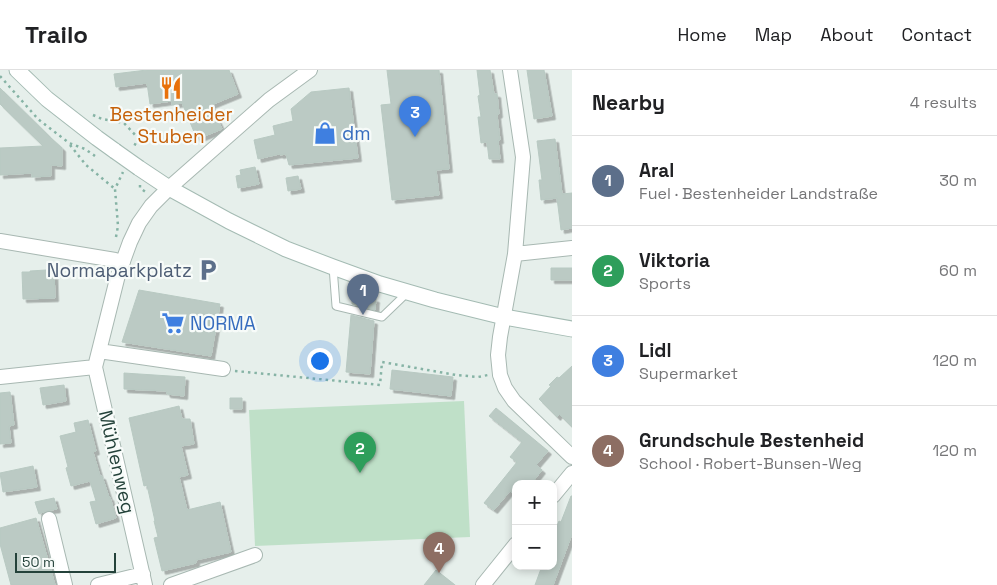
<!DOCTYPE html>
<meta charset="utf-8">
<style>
:root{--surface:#fff;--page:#f2f2f2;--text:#202124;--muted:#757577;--line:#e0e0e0;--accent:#7f4e3f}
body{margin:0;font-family:"Space Grotesk",sans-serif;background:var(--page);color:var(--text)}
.controls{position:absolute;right:15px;bottom:15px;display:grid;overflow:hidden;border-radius:10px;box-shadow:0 2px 8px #0003}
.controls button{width:45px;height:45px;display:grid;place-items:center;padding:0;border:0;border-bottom:1px solid var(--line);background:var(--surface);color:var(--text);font:25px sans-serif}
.scale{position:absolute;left:15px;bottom:12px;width:101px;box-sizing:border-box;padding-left:5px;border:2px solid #24423a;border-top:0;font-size:14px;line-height:18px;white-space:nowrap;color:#24423a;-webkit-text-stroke:4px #f7fbf9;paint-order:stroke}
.you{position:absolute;left:319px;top:290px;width:18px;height:18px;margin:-12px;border:4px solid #fff;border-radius:50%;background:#1a73e8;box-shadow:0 0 0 8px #1a73e833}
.badge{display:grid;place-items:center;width:32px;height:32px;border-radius:50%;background:var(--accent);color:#fff;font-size:16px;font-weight:700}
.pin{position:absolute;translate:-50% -41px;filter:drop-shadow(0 1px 2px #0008)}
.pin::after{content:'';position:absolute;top:26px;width:18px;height:15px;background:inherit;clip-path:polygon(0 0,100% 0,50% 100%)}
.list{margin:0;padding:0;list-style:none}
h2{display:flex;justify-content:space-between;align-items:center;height:65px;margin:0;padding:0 20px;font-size:21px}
h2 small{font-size:16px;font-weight:400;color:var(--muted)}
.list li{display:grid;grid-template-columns:32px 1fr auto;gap:15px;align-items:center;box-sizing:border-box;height:90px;padding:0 20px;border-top:1px solid var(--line)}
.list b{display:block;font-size:19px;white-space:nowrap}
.list p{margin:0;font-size:16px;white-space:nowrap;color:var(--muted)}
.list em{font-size:16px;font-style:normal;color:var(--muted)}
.map{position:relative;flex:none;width:572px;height:515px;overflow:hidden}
header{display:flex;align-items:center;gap:30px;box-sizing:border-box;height:70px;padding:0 25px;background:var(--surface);border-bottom:1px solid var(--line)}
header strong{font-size:24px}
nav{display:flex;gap:28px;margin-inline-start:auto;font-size:18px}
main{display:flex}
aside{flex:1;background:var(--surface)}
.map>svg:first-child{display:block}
.green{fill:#bfe0c8}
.building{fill:#bbcac4;stroke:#b8c9c2;filter:url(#shadow)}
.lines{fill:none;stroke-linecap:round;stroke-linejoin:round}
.lane-casing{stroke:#a8b8b2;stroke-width:9}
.street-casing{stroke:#a8b8b2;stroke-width:16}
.secondary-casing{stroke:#a4bbb3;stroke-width:17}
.path{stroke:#86b3a5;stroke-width:2.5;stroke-dasharray:2.5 4;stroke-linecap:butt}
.lane{stroke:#fff;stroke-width:7}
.street{stroke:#fff;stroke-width:14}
.secondary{stroke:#fff;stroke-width:15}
.secondary-bridge-casing{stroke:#a4bbb3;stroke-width:17;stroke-linecap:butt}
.secondary-bridge{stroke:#fff;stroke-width:15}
.labels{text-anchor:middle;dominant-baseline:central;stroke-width:4.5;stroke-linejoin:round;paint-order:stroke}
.food-label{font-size:19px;fill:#c56008;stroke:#f7fbf9}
.shop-label{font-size:19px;fill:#366cbe;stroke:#f7fbf9;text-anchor:start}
.service-label{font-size:19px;fill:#4e5e75;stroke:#f7fbf9;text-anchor:end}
.street-label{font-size:19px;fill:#24423a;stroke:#f7fbf9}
</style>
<header>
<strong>Trailo</strong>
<nav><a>Home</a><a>Map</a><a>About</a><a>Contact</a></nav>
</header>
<main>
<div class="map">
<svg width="572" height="515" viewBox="0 0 572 515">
<defs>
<filter id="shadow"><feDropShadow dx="3.5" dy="3.5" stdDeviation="0" flood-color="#0004"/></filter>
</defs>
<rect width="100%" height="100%" fill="#e6efeb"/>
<path class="green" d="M464,331L470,467L255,476L249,340Z"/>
<path class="building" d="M147,0H229L238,24L211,35L222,59L197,69L182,33L172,35V31L150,34L147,13L116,17L114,4Z
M387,0H439L449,99L436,100L439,125L392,130L381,35L391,34Z
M477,0H490L494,24H497L499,44L497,45L500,70H498L500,89H489L487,72L481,73L478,47H481L478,26L480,25Z
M527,0H544L552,46L534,49Z
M0,18L51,68L62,78V96L51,95V106L32,107V103L0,105V78L43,76L0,34Z
M349,18L358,88L289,95L286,84L280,85L279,84L258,89L254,70L275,65L273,56L293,51L291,39L311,22Z
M555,69L562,124L572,123V158L561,160L557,128L541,130L539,110H542L537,71Z
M255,97L259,114L238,118L236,106L241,105L240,100Z
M298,106L301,119L288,121L286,108Z
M551,198H572V210H551Z
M46,200V201H54L55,228L23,229L22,202H30V201Z
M139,220L220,234L211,286L122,272Z
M352,227L376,229L375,240L352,234Z
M351,245L374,251L370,304L346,302Z
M572,296V357L559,344L557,347L539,329L551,316L549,315L557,307L559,308Z
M392,300L453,307L451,326L390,319Z
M124,303L185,307L184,326L167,324L166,321L124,319Z
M64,315L66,331L43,335L40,318Z
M10,322L14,355L9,356L11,373L0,374V323Z
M230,328H242V339H230Z
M179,336L182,349H190L194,374L181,376L188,405L179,407L187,440L220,432L231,482L196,490V493L162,501L154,468L158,467L154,451H155L147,415L144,416L129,348Z
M496,338L548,381L536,395L542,400L531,414H516V426L510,421L494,440L484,433L517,392L510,387L522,372L489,346Z
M88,350L96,381L93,382L100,406H102L109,427H110L116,448L96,454L90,432L96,431L90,411L71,416L66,398L68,397L60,366L76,362L74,353Z
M33,396L37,417L3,422L0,403Z
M571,426H572V464L553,515H535L542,496H553V466L559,451L561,452Z
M54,428L57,439L46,441L39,444L35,432Z
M36,448L55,515H11L0,474V458Z
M436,500L455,515H424Z"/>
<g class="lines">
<defs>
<path id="lane" d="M333,197L336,236L382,247L408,222"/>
<path id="street" d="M510,0L523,87L515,184L500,267L498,285L500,305L505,318L514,331L572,387
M0,171L115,190L123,192
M515,184L572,178
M99,281L223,299
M0,307L95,297
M553,426L572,403
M49,449L65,515
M98,515L143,504
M145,515L95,297L118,205L130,172L139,153L151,136L169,118L269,30L310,0
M171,515L255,485
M483,515L516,474"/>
<path id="secondary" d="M17,0L47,29L97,68L115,81
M139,98L169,118L229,151L286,179L333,197L380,214L435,230L504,247L572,259"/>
</defs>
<use href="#lane" class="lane-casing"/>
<use href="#street" class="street-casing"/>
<use href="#secondary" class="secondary-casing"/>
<path class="path" d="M0,6L38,49L69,73L85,79L95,86
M93,45L102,49L124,53L138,68L133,79
M70,75L86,95L115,119
M140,115V118L147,123
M116,167L118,156L115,119L123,102
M235,301L380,315L382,292L456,305L478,307L488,305"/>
<use href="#lane" class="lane"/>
<use href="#street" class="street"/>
<use href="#secondary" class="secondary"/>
<defs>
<path id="secondary-bridge" d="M115,81L139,98"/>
</defs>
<use href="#secondary-bridge" class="secondary-bridge-casing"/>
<use href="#secondary-bridge" class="secondary-bridge"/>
</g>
<defs>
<symbol id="restaurant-bare" viewBox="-9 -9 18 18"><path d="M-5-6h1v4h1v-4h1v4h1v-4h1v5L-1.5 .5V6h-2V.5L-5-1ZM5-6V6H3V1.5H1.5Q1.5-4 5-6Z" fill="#e8710a" stroke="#f7fbf9" stroke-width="2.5" paint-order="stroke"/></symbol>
<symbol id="shop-bare" viewBox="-9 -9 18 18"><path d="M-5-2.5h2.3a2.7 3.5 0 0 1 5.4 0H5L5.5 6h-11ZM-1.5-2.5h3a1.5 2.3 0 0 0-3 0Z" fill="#3f7fe0" stroke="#f7fbf9" stroke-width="2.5" paint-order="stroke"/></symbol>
<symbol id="parking-bare" viewBox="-9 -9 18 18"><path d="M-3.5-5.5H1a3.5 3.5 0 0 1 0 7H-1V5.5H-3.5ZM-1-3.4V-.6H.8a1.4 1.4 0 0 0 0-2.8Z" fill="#5c6f8a" stroke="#f7fbf9" stroke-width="2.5" paint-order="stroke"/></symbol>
<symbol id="supermarket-bare" viewBox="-9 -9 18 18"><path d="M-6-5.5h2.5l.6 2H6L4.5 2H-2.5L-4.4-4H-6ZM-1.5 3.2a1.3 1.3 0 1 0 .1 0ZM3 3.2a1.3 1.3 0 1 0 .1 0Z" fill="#3f7fe0" stroke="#f7fbf9" stroke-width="2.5" paint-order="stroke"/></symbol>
</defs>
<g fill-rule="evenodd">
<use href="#restaurant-bare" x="155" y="2" width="32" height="32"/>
<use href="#shop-bare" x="309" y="47" width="32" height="32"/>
<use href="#parking-bare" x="192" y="184" width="32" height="32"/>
<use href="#supermarket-bare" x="157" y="237" width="32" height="32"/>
</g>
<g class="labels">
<g class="food-label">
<text x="171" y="44">Bestenheider<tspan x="171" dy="22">Stuben</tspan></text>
</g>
<g class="shop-label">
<text x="342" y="63">dm</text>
<text x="190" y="253">NORMA</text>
</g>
<g class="service-label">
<text x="192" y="200">Normaparkplatz</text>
</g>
<g class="street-label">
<text transform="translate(117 392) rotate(77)">Mühlenweg</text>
</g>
</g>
</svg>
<div class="controls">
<button>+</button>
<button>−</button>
</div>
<div class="scale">50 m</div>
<div class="you"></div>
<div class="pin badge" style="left:363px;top:245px;background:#5c6f8a">1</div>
<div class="pin badge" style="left:360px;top:403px;background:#2e9e5b">2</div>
<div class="pin badge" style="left:415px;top:67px;background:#3f7fe0">3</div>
<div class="pin badge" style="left:439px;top:503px;background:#8d6e63">4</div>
</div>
<aside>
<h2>Nearby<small>4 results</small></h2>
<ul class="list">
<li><span class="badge" style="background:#5c6f8a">1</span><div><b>Aral</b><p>Fuel · Bestenheider Landstraße</p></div><em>30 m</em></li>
<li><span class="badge" style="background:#2e9e5b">2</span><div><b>Viktoria</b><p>Sports</p></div><em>60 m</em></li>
<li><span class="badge" style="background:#3f7fe0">3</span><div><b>Lidl</b><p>Supermarket</p></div><em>120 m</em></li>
<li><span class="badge" style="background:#8d6e63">4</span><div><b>Grundschule Bestenheid</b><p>School · Robert-Bunsen-Weg</p></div><em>120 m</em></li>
</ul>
</aside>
</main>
